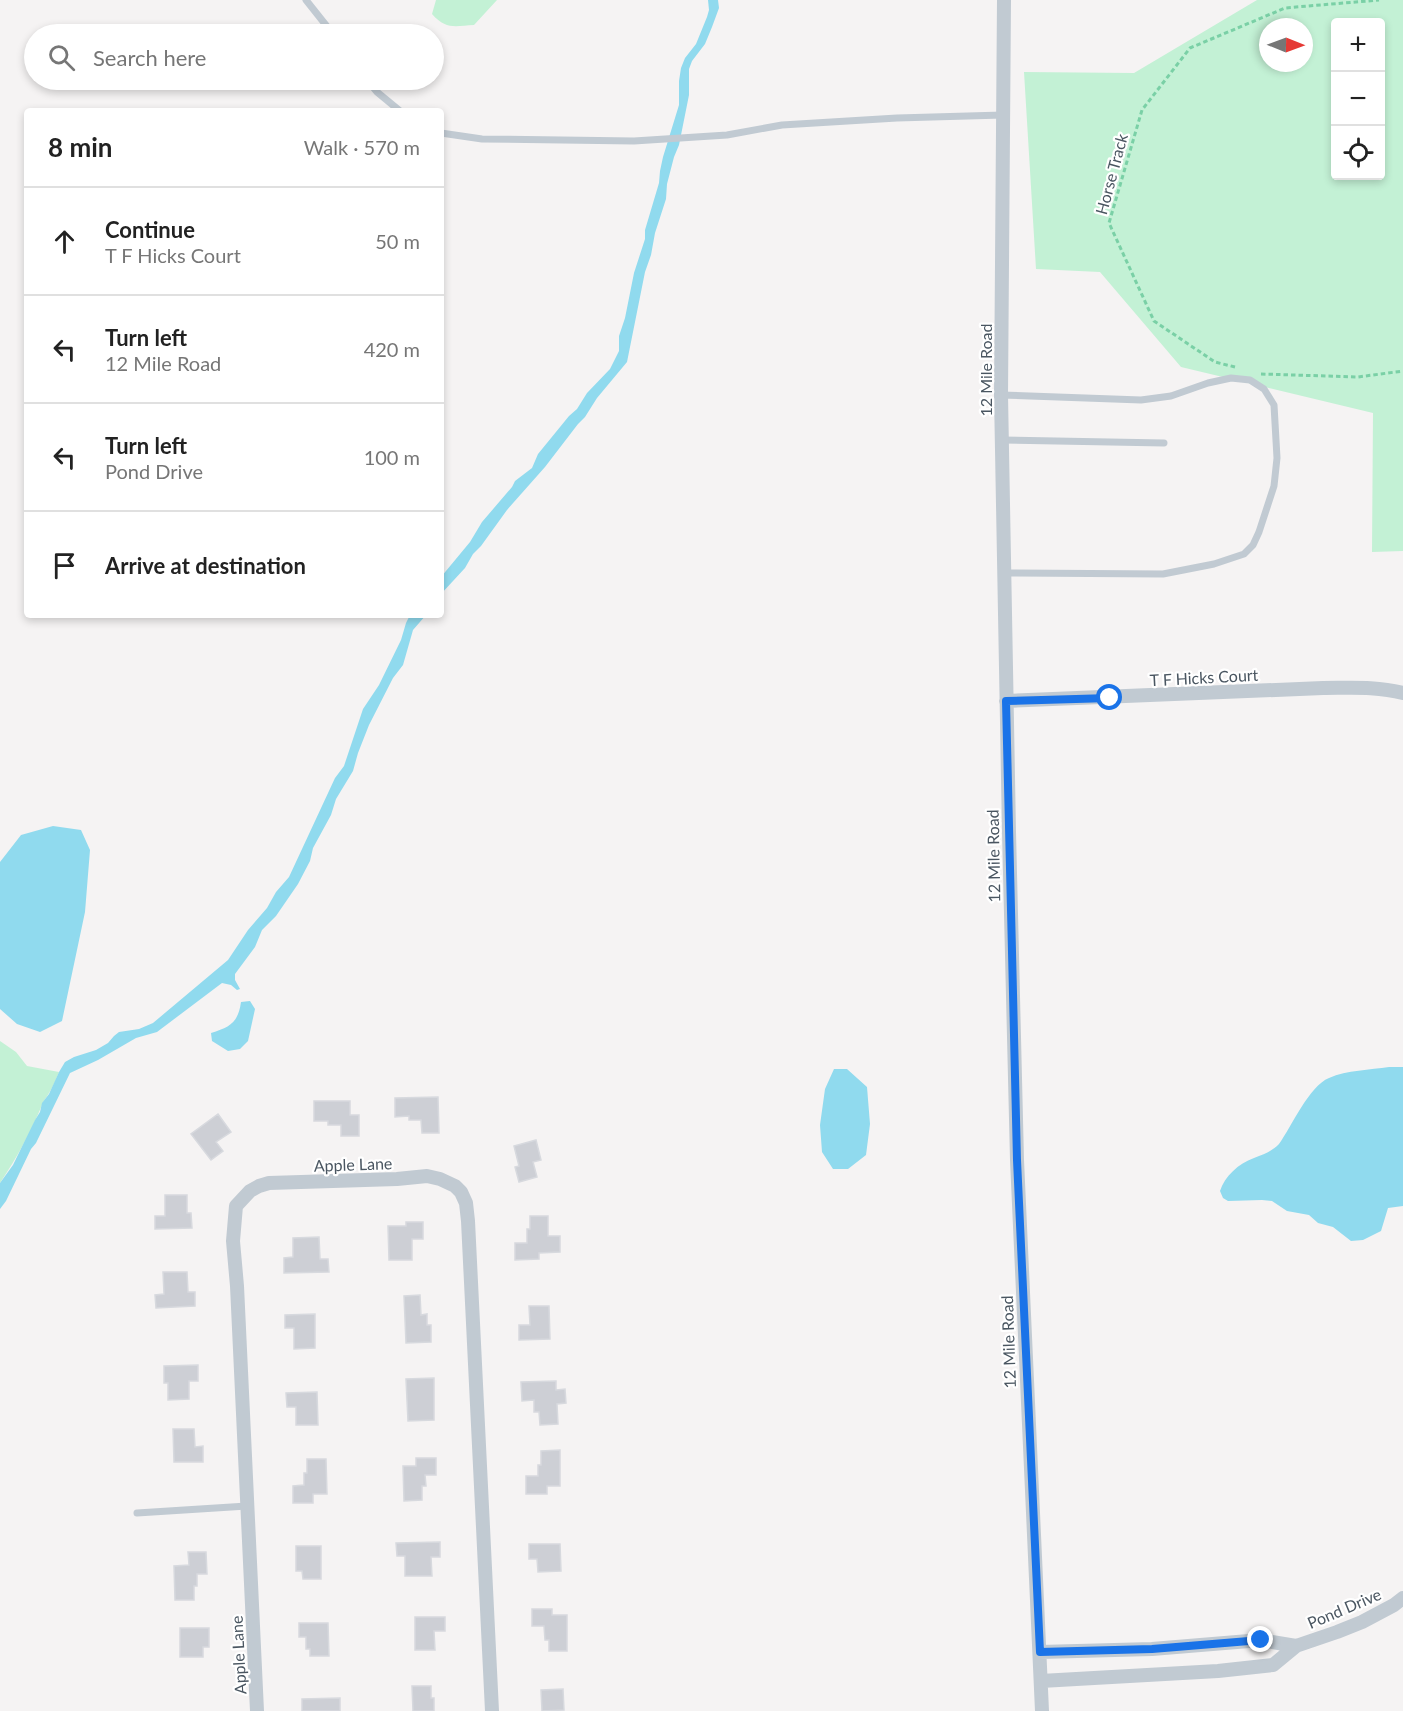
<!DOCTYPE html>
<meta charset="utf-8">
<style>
:root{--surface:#fff;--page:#f2f2f2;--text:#222;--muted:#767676;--line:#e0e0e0}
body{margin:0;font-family:Lato,sans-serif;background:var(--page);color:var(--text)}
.controls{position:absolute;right:18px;top:18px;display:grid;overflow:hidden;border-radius:6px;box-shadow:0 3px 9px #0003}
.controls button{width:54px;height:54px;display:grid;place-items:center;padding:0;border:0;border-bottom:2px solid var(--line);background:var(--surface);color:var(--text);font:30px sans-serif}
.compass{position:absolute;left:1259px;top:18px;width:54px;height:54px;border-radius:50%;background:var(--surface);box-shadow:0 3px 9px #0003;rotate:91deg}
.stop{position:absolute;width:18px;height:18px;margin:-14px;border:4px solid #1a73e8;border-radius:50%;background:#fff}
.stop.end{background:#1a73e8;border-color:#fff;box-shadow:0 2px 6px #0008}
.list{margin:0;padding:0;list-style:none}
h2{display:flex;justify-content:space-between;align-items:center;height:78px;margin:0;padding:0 24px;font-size:26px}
h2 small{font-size:20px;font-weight:400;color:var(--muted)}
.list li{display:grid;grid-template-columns:39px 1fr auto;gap:18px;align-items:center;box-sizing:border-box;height:108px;padding:0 24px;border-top:2px solid var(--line)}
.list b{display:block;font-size:22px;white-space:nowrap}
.list p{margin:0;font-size:20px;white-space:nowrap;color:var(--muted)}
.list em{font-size:20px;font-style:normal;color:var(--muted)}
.icon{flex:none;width:33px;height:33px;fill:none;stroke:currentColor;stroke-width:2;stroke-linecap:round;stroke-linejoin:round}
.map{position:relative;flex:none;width:1403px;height:1711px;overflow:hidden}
.search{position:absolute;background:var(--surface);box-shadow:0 3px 9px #0003;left:24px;top:24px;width:420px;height:66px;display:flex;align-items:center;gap:15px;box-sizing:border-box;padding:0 21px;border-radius:33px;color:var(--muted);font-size:22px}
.panel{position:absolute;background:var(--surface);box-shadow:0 3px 9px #0003;left:24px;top:108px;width:420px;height:510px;border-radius:6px}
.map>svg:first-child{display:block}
.green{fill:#c3f1d5;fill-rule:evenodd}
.water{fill:#90daee}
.building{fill:#cdcfd5;stroke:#d7d9de;stroke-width:1.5}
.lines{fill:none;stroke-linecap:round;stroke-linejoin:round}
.path{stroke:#7ad0a6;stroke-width:3;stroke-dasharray:4.5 3;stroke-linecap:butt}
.service{stroke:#c1cad2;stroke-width:7}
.minor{stroke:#c1cad2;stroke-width:14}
.route{stroke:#1a73e8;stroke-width:8}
.labels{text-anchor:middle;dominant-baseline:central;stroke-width:4.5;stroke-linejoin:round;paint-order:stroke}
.street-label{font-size:16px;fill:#4a5661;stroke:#fff}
</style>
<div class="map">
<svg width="1403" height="1711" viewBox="0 0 1403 1711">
<rect width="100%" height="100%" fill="#f5f3f3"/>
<path class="green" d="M436,0H497L474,25C455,26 446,30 432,14Z
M1257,0H1403V551L1372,552L1373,413L1181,367L1100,272L1036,269L1024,72L1134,73ZM1336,22H1380V176H1336ZM1268,27H1304V63H1268Z
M0,1041L16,1052L27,1066L59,1072C56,1079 53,1087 49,1093C47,1097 43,1101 42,1105C31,1132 16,1159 0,1183Z"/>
<path class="water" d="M708,0H718L719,8L712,27L705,44L692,61L689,69V95L679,145L674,157L667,184L666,199L655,233L651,255L645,272L627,362L597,398L585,417L578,424L545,467L507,510L481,546L473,554L465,568L441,594V577L470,542L482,522L512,487L515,481L532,468L538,454L569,416L577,409L587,393L610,369L619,351V336L625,318L634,273L645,239V230L659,183L660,171L663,157L679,105V81L681,68L685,58L696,44L707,17L709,10Z
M410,615H426L413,630L403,665L393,678L369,725L358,753L353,771L336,799L331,815L313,848L310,861L298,884L276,916L262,930L255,947L235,974V980L240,989L237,990L231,985L222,983L157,1032L136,1038L98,1060L70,1073L36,1143L31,1149L6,1201L0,1209V1183L13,1165L35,1120L40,1112L42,1103L49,1094L59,1072L65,1062L74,1057L96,1050L108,1043L114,1036L119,1032L139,1029L153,1023L228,960L248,930L267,908L276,892L289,877L335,778L344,766L363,709L379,685L401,640L406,623Z
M53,826L81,830L90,850L85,912L62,1021L40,1032L17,1024L0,1009V862L21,835Z
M250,1001L255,1009L248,1041L240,1049L228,1051L212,1041L211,1033C230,1027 238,1023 241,1002Z
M1389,1067H1403V1206L1388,1208L1381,1231L1363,1240L1351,1241L1333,1227L1318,1223L1309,1215L1287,1211L1272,1201L1262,1200L1228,1201L1223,1198L1220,1191C1225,1176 1238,1164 1254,1158C1264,1154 1271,1152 1279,1144C1292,1126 1309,1086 1329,1078C1347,1070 1370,1070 1389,1067Z
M834,1069H847L867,1087L870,1124L866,1155L848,1169H833L822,1152L820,1125L825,1089Z"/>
<path class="building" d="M438,1097L439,1133H422L421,1120H409V1116L395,1117V1098Z
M314,1101H350V1115H359V1136H341V1125H328V1121H314Z
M218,1114L231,1132L216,1142L223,1151L211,1160L191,1134Z
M536,1140L541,1160L533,1162L537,1177L519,1182L515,1167L519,1166L514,1146Z
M165,1195H187V1213H191L192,1228L155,1229V1216H165Z
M530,1216H548V1236H560V1252L539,1253V1259L515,1260V1243H527V1229H530Z
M406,1222H423V1239H412V1260H389L388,1226H406Z
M319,1237L320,1259H328L329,1272L284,1273V1258L293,1257V1238Z
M163,1272H187L188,1292H195V1306L156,1308L155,1295L164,1294Z
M420,1295L421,1315L427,1314V1325H431V1342L406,1343L404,1296Z
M529,1306H549L550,1339L519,1340V1325H530Z
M315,1314V1348L294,1349V1328H285V1315Z
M198,1365V1381H189V1399L168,1400V1383H164V1366Z
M434,1378V1420L408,1421L406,1379Z
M556,1381V1390L565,1389L566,1403L557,1404L558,1424L540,1425L539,1412H534V1400L522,1401L521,1382Z
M317,1392L318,1425H296V1407H287L286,1393Z
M173,1429H194L195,1447L203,1446V1462H174Z
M560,1450V1486H547V1494H526V1476H538V1465H541V1451Z
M416,1458H436V1475H425L426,1486H422V1500L404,1501L403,1466H416Z
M307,1459H326L327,1494H313V1503H293V1486L304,1485V1473H307Z
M440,1542V1557H431L432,1576H405V1556H397L396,1543Z
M529,1544H560L561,1571L538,1572L537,1559H529Z
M296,1546H321V1579H303L302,1571H296Z
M188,1552H206L207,1574H197V1586H194V1600H175L174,1566L189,1565Z
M532,1609H552V1615H567V1651H549V1640H545L544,1626H532Z
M415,1617H445V1631H434L435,1650H415Z
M299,1623H328L329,1656H310V1649H306V1637H299Z
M180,1628H209V1647H203V1657H180Z
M412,1686H431V1698H434V1711H413Z
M563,1689L564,1710L542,1711L541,1690Z
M340,1698V1711H302V1699Z"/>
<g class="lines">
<path class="path" d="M1235,367L1215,362L1154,321L1109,223L1142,110L1190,48L1285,8L1379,0
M1261,374L1358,377L1403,371"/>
<path class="service" d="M306,0L333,34
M367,80L377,92L400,111
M441,133L482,139L634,141L727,135L782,125L897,118L1003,115
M1001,395L1141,400L1171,396L1208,383L1231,378L1250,380L1264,389L1274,405L1277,458L1274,486L1259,532L1253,545L1244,554L1214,564L1163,574L1004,573
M1001,440L1164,443
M137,1513L247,1506"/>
<path class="minor" d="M1004,0L1001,395L1009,832L1017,1160L1042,1711
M1006,701L1323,688C1350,688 1377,686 1403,693
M1040,1652L1152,1649L1261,1640L1296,1646
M1041,1681L1218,1671L1273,1665L1296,1646L1337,1632L1362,1622L1394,1605L1403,1598
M257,1711L237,1286L233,1241L236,1206L250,1191L259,1186L269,1183L397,1179L427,1176L440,1179L455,1186L461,1192L466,1203L468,1221L492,1711"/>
</g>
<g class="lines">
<path class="route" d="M1110,698L1006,701L1017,1160L1040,1652L1152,1649L1261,1640"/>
</g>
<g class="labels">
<g class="street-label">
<text transform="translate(1111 174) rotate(-75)">Horse Track</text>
<text transform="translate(985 370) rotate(-90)">12 Mile Road</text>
<text transform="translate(1204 677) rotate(-3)">T F Hicks Court</text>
<text transform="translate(993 856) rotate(-91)">12 Mile Road</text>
<text transform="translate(353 1164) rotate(-2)">Apple Lane</text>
<text transform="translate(1008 1342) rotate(-92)">12 Mile Road</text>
<text transform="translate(1344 1608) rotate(-23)">Pond Drive</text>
<text transform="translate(238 1655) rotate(-93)">Apple Lane</text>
</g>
</g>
</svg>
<div class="controls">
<button>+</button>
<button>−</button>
<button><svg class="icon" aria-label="locate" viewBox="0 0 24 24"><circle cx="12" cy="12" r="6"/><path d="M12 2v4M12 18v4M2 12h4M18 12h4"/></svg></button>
</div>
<svg class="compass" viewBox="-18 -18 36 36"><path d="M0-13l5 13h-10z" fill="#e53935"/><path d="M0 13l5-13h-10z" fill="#767676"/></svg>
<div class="stop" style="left:1110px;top:698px"></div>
<div class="stop end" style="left:1261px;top:1640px"></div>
<div class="search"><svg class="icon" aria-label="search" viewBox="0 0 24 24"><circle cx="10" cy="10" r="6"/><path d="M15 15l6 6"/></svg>Search here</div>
<section class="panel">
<h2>8 min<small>Walk · 570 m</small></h2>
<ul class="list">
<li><svg class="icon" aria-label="ahead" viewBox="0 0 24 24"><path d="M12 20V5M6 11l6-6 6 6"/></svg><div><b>Continue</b><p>T F Hicks Court</p></div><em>50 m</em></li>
<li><svg class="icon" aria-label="left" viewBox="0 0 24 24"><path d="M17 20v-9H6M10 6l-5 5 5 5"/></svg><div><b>Turn left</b><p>12 Mile Road</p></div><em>420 m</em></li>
<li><svg class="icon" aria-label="left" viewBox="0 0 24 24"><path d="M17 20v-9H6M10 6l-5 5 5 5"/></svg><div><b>Turn left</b><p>Pond Drive</p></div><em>100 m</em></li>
<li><svg class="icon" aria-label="arrive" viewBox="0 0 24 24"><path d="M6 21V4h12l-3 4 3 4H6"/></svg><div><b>Arrive at destination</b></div></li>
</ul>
</section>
</div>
